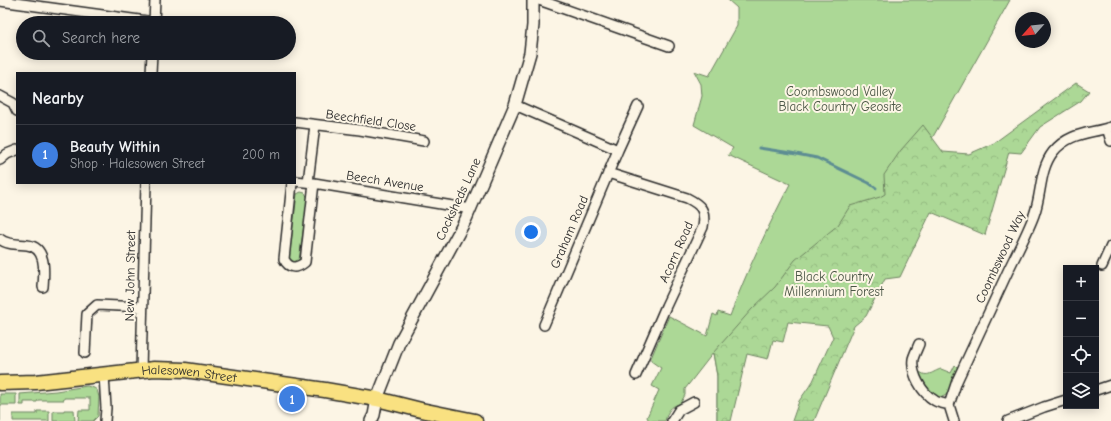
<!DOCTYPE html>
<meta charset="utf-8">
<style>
:root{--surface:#171b24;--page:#20242c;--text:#f1f3f6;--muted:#9ea1a6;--line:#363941;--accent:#ea580c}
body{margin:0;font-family:"Comic Neue",sans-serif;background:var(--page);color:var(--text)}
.controls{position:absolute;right:12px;bottom:12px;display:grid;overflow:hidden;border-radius:0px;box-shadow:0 2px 10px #0003}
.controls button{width:36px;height:36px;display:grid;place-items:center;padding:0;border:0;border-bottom:1px solid var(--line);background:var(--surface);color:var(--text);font:20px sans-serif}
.compass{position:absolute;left:1015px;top:12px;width:36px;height:36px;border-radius:50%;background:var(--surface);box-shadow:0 2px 10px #0003;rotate:243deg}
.you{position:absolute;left:531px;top:232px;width:14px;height:14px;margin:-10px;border:3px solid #fff;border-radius:50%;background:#1a73e8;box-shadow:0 0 0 6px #1a73e833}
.badge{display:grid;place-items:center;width:26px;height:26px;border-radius:50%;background:var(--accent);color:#fff;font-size:13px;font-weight:700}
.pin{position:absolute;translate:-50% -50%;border:2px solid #fff;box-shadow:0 1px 4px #0006}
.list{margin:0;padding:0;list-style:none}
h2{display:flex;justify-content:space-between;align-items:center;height:52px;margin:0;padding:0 16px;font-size:17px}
h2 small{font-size:13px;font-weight:400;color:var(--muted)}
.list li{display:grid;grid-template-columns:26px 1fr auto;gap:12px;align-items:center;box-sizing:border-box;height:60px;padding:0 16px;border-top:1px solid var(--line)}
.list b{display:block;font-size:15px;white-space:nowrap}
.list p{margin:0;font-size:13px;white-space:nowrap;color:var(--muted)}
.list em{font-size:13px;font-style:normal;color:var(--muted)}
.icon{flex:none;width:22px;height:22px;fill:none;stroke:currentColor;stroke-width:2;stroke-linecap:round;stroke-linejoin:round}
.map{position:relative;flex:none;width:1111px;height:421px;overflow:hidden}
.search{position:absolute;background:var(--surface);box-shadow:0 2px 10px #0003;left:16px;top:16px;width:280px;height:44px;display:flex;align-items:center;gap:10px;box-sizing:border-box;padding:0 14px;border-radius:22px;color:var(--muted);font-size:15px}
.panel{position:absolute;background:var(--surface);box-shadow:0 2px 10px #0003;left:16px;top:72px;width:280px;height:112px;border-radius:0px}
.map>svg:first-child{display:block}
.green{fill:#acd896;stroke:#6c8260}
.forest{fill:url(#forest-crowns);stroke:#6c8260}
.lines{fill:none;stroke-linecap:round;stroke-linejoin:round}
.stream{stroke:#5d8d93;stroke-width:3}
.minor-casing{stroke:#2b2b2b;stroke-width:12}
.tertiary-casing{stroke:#2b2b2b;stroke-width:14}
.primary-casing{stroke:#2b2b2b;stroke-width:17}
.minor{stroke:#fcf5e5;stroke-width:9}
.tertiary{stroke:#fcf5e5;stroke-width:11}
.primary{stroke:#f9e181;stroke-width:14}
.labels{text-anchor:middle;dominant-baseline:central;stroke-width:4;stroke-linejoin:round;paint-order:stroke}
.park-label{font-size:13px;fill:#4b5646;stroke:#fcf5e5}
.street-label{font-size:13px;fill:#2b2b2b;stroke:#fcf5e5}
</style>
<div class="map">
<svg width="1111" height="421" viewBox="0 0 1111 421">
<defs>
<pattern id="forest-crowns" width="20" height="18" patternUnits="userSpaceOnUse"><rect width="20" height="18" fill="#acd896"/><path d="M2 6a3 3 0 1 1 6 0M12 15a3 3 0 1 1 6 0" fill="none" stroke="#94ba81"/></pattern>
</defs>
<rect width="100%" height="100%" fill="#fcf5e5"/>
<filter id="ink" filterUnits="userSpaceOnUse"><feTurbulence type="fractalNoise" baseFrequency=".025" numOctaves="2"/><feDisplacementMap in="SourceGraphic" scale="8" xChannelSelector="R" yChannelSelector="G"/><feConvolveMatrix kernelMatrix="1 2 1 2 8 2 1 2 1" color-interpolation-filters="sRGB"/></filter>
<g filter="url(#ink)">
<path class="green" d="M728,0H1010L930,142L922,154L791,299L753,331L717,421V376L713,353L685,389V395L680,404C670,406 668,411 665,421H649L647,417L659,390L652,386L661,368L658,366L651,361V358L669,316L707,336L713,314L717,316L718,312L730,316C747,270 768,227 790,184L728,155L733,148L694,125L702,96L701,84L694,71L709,76L737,26V8Z
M301,192L305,193L308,198L299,260L295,263L292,262L289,258L297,194Z
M955,365L958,368C955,378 951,400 937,397C928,391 922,382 919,371C927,379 933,371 941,369L951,373Z
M87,386L94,388L97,390L99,397L98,416L93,421H78L79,410H90V398H64V400H38L37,402H24V405H20V394L56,391Z
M0,394H16V405H0V421Z
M64,410H74L75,421H53V411H64Z
M37,411H49V421H13V414H37Z"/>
<path class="forest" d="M1076,83L1089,91L1081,101L1040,127L1021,153L1009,152L985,235L931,212L900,277L885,279L866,316L854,326L814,421H792L799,401L813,381L833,337L828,326L788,322L783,342L773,340L768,359L747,354L731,421H717V376L713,353L752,309L775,287L795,260L838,225L850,206L880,197L885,194L884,175L901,150L923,125L943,152L969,154L994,143Z"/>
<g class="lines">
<path class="stream" d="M759,148L791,153L817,158L869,183L876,188"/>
<defs>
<path id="minor" d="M539,0L669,46
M0,1L154,22
M154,23L155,0
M151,73L152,53
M0,96L13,103L17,111
M515,105L618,150
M295,122L360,130L424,141
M1107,128L1111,141
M0,160L7,154L17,150
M608,173L687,198C701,205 706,210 703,227L666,306L636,375
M295,181L314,183L471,209
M308,182L315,125
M292,183L284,259C289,269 297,269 305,262L314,183
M0,239C7,245 18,244 27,245C47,247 44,272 43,287
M1102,266L1111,246
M544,325L618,150L638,106
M919,344C917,349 914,355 913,359C911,374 922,393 934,400C937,403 944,403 949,405
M85,353L87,314L97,305L142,307
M141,370L146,183
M104,375L106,408L105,421
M1096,390L1111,385
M672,421L679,410L694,402
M954,421L949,405L957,381C974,344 991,307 1008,271C1017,252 1027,234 1034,215C1042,194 1039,170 1053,152C1069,132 1090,134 1111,127
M1008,421L1044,407L1066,400"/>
<path id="tertiary" d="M371,421L374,415L377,399L399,343L466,219L515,105L530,53L533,25V0"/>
<g id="primary">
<path id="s1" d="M0,383L36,382L154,369L185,370L325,390L377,399L421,410L475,421"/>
</g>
</defs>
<use href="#minor" class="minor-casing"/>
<use href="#tertiary" class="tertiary-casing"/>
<use href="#primary" class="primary-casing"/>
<use href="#minor" class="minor"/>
<use href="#tertiary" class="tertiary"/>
<use href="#primary" class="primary"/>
</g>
</g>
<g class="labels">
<g class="park-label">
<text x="840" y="91">Coombswood Valley<tspan x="840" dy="15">Black Country Geosite</tspan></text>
<text x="834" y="276">Black Country<tspan x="834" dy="15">Millennium Forest</tspan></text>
</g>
<g class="street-label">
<text transform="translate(371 120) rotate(8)">Beechfield Close</text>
<text transform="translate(385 181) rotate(9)">Beech Avenue</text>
<text transform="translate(458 199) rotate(-65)">Cocksheds Lane</text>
<text transform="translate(569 232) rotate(-67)">Graham Road</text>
<text transform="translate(676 252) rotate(-66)">Acorn Road</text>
<text transform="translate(1000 257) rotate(-65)">Coombswood Way</text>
<text transform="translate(130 276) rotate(-89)">New John Street</text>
<text stroke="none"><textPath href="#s1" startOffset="190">Halesowen Street</textPath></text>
</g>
</g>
</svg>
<div class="controls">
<button>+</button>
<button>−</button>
<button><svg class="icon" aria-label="locate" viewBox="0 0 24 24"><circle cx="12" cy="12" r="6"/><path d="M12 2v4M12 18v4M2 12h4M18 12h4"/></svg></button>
<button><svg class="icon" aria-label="layers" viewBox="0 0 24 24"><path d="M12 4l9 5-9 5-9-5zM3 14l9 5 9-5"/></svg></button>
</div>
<svg class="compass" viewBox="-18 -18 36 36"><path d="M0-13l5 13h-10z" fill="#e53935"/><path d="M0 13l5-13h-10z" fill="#9ea1a6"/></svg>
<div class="you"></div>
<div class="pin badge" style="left:292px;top:399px;background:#3f7fe0">1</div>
<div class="search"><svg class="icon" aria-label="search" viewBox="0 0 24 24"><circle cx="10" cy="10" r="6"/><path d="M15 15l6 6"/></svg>Search here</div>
<section class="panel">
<h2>Nearby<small></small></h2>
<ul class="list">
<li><span class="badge" style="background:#3f7fe0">1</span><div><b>Beauty Within</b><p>Shop · Halesowen Street</p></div><em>200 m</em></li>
</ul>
</section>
</div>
